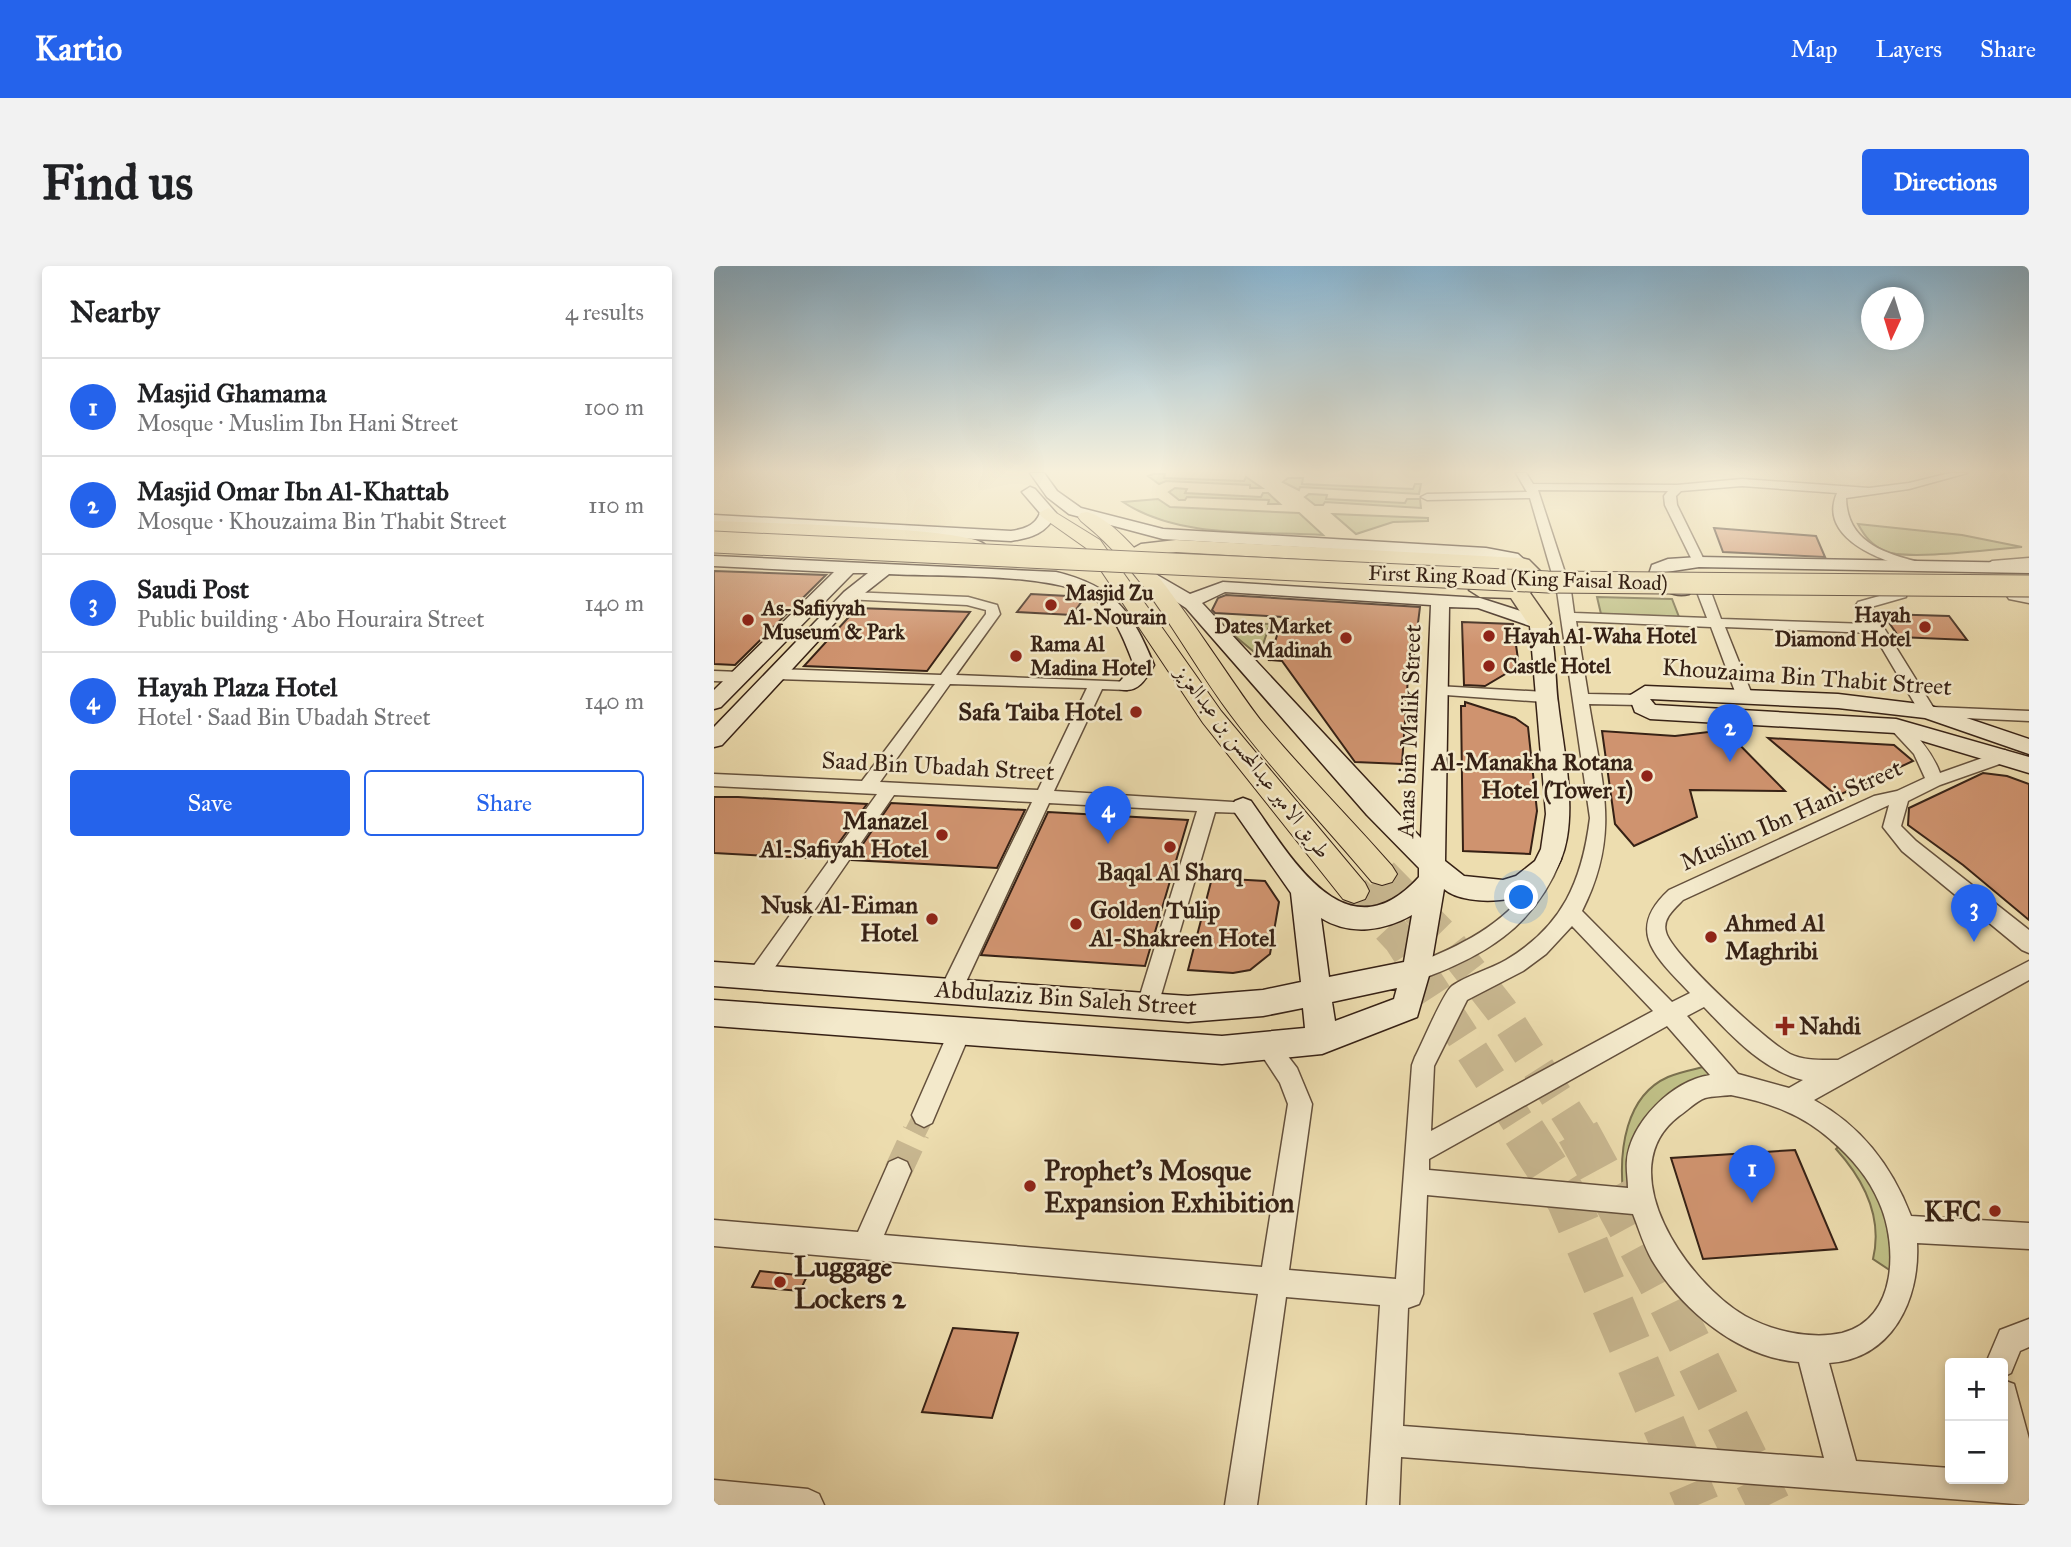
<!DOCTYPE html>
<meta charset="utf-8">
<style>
:root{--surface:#fff;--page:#f2f2f2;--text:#202124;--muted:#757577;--line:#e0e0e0;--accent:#2563eb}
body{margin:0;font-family:"IM FELL Great Primer",Amiri,serif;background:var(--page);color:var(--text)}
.controls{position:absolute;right:21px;bottom:21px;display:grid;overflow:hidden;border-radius:7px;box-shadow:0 4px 10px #0003}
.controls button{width:63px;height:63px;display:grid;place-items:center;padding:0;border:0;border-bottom:2px solid var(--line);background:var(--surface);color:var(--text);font:35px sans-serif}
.compass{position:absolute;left:1147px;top:21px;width:63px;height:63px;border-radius:50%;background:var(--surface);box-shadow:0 4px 10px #0003;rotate:184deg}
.you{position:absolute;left:808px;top:632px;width:24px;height:24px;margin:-18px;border:5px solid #fff;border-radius:50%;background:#1a73e8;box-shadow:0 0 0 10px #1a73e833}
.badge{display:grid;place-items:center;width:46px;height:46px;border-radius:50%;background:var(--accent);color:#fff;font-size:23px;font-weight:700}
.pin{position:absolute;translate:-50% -58px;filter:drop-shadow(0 2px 4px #0008)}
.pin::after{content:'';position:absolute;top:37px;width:24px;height:21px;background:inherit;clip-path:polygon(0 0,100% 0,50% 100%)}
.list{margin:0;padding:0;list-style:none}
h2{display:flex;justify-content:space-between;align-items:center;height:91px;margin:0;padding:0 28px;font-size:30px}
h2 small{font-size:23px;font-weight:400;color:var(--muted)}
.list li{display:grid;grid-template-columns:46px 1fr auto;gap:21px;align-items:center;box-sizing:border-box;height:98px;padding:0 28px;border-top:2px solid var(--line)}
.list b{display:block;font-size:26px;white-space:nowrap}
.list p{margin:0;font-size:23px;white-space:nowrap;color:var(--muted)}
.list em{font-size:23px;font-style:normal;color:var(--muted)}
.actions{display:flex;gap:14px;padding:21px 28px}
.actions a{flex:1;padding:16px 0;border:2px solid var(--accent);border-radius:7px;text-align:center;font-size:24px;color:var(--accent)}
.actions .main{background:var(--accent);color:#fff}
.map{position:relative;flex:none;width:1315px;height:1239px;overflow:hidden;border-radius:7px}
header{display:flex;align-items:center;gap:42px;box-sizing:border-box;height:98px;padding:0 35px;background:var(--accent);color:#fff}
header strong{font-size:33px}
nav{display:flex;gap:38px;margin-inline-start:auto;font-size:24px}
.intro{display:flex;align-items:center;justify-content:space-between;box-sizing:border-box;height:168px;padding:0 42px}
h1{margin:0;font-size:49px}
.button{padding:18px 32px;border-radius:7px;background:var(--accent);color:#fff;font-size:24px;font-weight:700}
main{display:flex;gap:42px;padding:0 42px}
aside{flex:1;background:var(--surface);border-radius:7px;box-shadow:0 4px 10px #0003}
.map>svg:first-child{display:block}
.green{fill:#bfbf86;stroke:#7a704e;stroke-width:2}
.building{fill:#cf936f;stroke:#362115;stroke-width:2}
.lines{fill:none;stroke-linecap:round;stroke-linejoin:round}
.street-tunnel-far1{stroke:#c8b790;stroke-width:21;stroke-dasharray:21 10;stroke-linecap:butt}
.street-tunnel{stroke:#c8b790;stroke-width:28;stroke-dasharray:28 14;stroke-linecap:butt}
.primary-tunnel-far1{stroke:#c8b790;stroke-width:33;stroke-dasharray:33 17;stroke-linecap:butt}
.primary-tunnel{stroke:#c8b790;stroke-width:43;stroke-dasharray:43 22;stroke-linecap:butt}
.street-casing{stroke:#64503c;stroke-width:3}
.secondary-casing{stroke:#362115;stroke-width:3}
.primary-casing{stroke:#362115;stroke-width:2}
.highway-casing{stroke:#362115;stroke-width:3}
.street{fill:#f3e9cb;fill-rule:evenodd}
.secondary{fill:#f3e9cb;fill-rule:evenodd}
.primary{fill:#edddaf;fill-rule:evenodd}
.highway{fill:#edddaf;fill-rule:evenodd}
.highway-bridge-casing{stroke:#362115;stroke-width:23;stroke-linecap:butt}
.highway-bridge{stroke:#edddaf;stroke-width:21}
.poi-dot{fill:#8f2418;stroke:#f3e9cb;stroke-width:2.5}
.labels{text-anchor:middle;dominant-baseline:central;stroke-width:5;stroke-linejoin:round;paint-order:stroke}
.far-street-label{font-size:21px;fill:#362115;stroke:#f3e9cb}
.far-poi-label{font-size:21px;font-weight:bold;fill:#362115;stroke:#f3e9cb;text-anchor:start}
.street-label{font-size:24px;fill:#362115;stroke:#f3e9cb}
.poi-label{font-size:24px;font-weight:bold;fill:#362115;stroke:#f3e9cb;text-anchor:end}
.near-poi-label{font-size:28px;font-weight:bold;fill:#362115;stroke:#f3e9cb;text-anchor:start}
</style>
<header>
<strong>Kartio</strong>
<nav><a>Map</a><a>Layers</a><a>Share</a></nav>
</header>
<div class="intro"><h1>Find us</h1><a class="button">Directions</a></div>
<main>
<aside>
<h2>Nearby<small>4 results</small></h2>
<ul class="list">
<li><span class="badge">1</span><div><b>Masjid Ghamama</b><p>Mosque · Muslim Ibn Hani Street</p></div><em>100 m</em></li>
<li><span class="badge">2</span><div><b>Masjid Omar Ibn Al-Khattab</b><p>Mosque · Khouzaima Bin Thabit Street</p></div><em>110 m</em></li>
<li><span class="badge">3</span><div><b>Saudi Post</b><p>Public building · Abo Houraira Street</p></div><em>140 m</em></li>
<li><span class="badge">4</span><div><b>Hayah Plaza Hotel</b><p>Hotel · Saad Bin Ubadah Street</p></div><em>140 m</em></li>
</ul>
<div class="actions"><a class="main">Save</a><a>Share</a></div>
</aside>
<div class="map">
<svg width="1315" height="1239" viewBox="0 0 1315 1239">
<rect width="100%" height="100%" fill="#edddaf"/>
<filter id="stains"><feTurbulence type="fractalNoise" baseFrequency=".00286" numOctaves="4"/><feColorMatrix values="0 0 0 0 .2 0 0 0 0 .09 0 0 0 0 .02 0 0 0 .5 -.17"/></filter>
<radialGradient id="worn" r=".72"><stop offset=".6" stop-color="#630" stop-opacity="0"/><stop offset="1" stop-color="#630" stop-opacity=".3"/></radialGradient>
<path class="green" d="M439,208H451L450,212L530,215L532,211L548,222H536V219L452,215L445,218L434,210Z
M574,212H589L588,218L699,223L701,218H707L705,228L586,221L585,224L569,216Z
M461,222L473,223L471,227L547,231L549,227H554L566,238H554L555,234L473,231L471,234H465L455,226Z
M595,228L613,229L612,233L691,237L693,233H706L707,242L611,236L609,239H601L591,231Z
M444,233L456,241L585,247L609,269C544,265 465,273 409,236Z
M619,248L714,252V255L679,256L642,268Z
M1144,258L1248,269L1308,281C1281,283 1192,295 1170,285C1157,278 1151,271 1144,258Z
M883,331L958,333L965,351L887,348Z
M504,356L556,358L545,390Z
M997,799L1006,817L947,842L928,924L909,926C905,885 911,830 954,811C968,805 983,803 997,799Z
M1132,873L1168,925L1180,1007L1159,993C1169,951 1150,914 1122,883Z"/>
<path class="building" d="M1000,262L1102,270L1111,291L1009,286Z
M0,305L112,309L21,399L0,398Z
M317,328L371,331L358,349L303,346Z
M512,329L706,341L699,397H695L688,498L641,496L568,395L555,394L569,351L501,347L498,344L504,332Z
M143,342L256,346L213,405L90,400Z
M1169,348L1235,350L1253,374L1185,371Z
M748,356L799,358L804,393L798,404L771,420L750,419Z
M751,436L801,452L814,461L823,545L816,588L749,585L747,440H751Z
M1011,464L1071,525L976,524L983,551L920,580L901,558L888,465L961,470Z
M1054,472L1180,479L1199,495L1123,530Z
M1269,507L1293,510L1315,518V654L1249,599L1194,559L1195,542Z
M0,531H24L153,538L113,593L0,587Z
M177,537L311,544L283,602L138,594Z
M334,546L474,554L431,700L267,689Z
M498,612L551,615L565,636L556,688L536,704L519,707L474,704Z
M1081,884L1123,983L989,993L957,892Z
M46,1005L93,1010L86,1025L38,1021Z
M239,1062L304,1067L278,1152L208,1146Z"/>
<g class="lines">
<path class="street-tunnel-far1" d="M201,867L210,849"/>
<path class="street-tunnel" d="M184,905L202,866"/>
<path class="primary-tunnel-far1" d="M668,608L730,671L787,744L866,867
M640,625L686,674L811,867"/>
<path class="primary-tunnel" d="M810,866L854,934L984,1239
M864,866L949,1023L1055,1239"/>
<defs>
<path id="street" d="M802,207H812L819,218L963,219L1028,213L1155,222L1195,217L1236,207H1253L1195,223L1132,232C1133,275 1168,287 1205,296L1207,299L1201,303C1170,296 1103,273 1123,227L1028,220L967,225L962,230L963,239L991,296L985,300L979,296L951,239L950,230L954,225L824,224L857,325L860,347L993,352L983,326L990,322L997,326L1007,353L1154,358L1142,339L1144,336L1187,324L1192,325V331L1157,341L1219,441L1315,445V455L1208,450L1159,367L1011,361L1039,431L1031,436L1023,431L997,361L862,355L874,428L925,429L933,434L925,439L875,438C888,518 907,568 868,645L958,736L976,727C943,692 910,665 955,624L1160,530L1183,525L1211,512L1200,488L1174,460L1176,456H1188C1205,471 1218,486 1226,507L1291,484L1299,490L1297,494L1226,519L1194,535L1187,560L1202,575L1315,664V687L1308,684L1188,585L1169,561L1175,539L969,634C960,643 948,653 952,666C957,688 1054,777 1076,788C1090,795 1109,794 1124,794L1315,695V714L1100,834C1147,860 1178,900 1197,950L1315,957V983L1203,977C1206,1034 1178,1093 1115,1097L1142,1195L1236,1202V1213H1289V1206H1292L1289,1192V1114L1300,1118L1315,1173V1239L687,1191L685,1239H653L666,1039L572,1031L543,1239H511L544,1028L0,980V954L144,966L175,896L184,892L193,896L197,905L170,969L548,1001L574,838L566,817L541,779L544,772L552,769L560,772L583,802L598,838L575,1004L682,1013L698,799L701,791C708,778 729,727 738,720C751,710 777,703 792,694C849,660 868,615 876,552L843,325L816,232L713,234L707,231L713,228L813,226ZM858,660L939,745L717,865L720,800L753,734L809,705L832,688ZM990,741C1018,770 1048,804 1089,814L1075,822L1024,808L973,750ZM953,760L996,809C958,815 917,856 913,894C912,903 914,913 914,922L715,904V893ZM1017,829C1054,836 1088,848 1117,874C1137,891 1155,912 1165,936C1184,978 1184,1053 1128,1067C1097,1074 1058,1065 1031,1050C974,1017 894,904 965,850C973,845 982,835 991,832C999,830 1009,830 1017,829ZM713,929L919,948C925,963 930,980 938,994C968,1044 1025,1092 1085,1096L1110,1192L689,1160L694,1042L705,1038L709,1028Z
M1315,292V300L1278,303L1272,299L1278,295Z
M136,326L254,331L283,339L286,348L242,409L418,416L421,419L413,424L388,423L340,525L535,537L538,541L529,547L501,546L442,746L434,749L426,746L423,739L483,545L335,537L245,731L237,733L229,731L226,724L318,536L180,529L50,717L43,720L36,717L32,711L36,705L163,528L0,520V508L148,515L221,418L63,413L56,408L63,403L227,409L272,348V344L253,339L131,333L129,330ZM236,418L373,422L324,524L166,516Z
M1300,326L1315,329V337L1295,333L1293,330Z
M0,405L26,406L33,411L26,416L0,415Z
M723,420L831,426L839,431L831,436L718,428L715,425Z
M838,586L847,593C820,662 769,691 702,715L695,712L691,706L695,700C737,684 782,664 811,627C820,615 824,601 831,588Z
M246,755L254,758L257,765L218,857L210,861L202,857L198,849L238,758Z
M1315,1053V1081L1306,1085L1297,1107L1289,1111V1097H1272L1286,1064Z
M0,1214L94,1223L105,1228L110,1239H0Z"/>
<path id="secondary" d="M316,207H330L343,225L367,242L449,263L772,282L804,288L816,299L807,304L793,296L772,292L449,273L355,248L333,231Z
M316,221L321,223L342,247C334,267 317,272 297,275L0,259V249L297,265C310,263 321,260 326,247L308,226Z
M0,290L342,306C400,320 418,345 440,399C432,413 424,428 406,423L403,419L420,399C411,376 402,350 382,334C348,306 223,311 175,308L142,334L8,479L0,481V461L130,326L154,307H139L7,441L0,443V424L120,306L0,300Z
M985,291L1315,297V307L985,301L952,306L957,315L975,320L978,324L975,328C960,332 943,323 934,311L938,299L954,293Z
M431,302L476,328L509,316L766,332L832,353C842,369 841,417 844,437C851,501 885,627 786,634C769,636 743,634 730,623L716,706L703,751L608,788L508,798L0,760V734L508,770L591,762L589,742L549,750L474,756L0,720V696L474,730L549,724L587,716L577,627L517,541L521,535L529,532L537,535C577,591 632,692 705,611V602L653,549L472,342L425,311L422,307ZM511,326L717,339L707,572L488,337ZM735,341L764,342L816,360L832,548L827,583L821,595L802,610L789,614L750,610L731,595ZM698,649L690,696L615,711L607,652C636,670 670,665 698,649ZM683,722L680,733L621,755L618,736Z
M931,420L1124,428L1214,439L1315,473V488L1211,452L1124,442L936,433L941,439L1182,453L1315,491V507L1182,467L936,453L921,446L915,430Z"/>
<path id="primary" d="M334,242L386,274L507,445L651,617L655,625L651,633L640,637L629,633L489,457L372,282L328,251L325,247Z
M373,246C423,258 512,412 549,457C590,506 636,552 678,600L683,608L678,616L668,619L658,616C611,560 560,507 516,448C467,382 433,307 367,255L364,251L367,247Z"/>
<path id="highway" d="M0,255C35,257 258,261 271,279L260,285L205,277L0,267Z
M462,274L807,292L815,294L827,306V315L816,327L837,357L833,362H817L797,332L766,331L755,324L766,317L799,319L805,313L801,305L462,286L427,290L416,284L427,278Z"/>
</defs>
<use href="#street" class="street-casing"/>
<use href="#secondary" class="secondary-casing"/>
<use href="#primary" class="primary-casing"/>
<use href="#highway" class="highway-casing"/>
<use href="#street" class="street"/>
<use href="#secondary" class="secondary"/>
<use href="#primary" class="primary"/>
<use href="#highway" class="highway"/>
<defs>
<path id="highway-bridge" d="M0,276L834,316L1315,320"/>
</defs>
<use href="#highway-bridge" class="highway-bridge-casing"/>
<use href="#highway-bridge" class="highway-bridge"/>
</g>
<linearGradient id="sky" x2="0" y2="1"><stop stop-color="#89b6d3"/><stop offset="0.54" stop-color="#f7f0db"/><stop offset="1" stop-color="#f7f0db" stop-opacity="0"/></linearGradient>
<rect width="1315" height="380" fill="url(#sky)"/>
<g class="poi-dot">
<circle cx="337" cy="339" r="7"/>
<circle cx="34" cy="354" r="7"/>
<circle cx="1211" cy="361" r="7"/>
<circle cx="775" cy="370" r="7"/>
<circle cx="632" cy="372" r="7"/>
<circle cx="302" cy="390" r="7"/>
<circle cx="775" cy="400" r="7"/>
<circle cx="422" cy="446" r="7"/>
<circle cx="933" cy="510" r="7"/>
<circle cx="228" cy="569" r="7"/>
<circle cx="456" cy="581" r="7"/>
<circle cx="218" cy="653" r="7"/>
<circle cx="362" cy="658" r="7"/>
<circle cx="997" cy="671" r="7"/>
<path d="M1067.5 749.5h7v7h7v7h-7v7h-7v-7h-7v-7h7z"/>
<circle cx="316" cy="920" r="7"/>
<circle cx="1281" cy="945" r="7"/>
<circle cx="66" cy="1016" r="7"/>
</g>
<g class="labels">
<g class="far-street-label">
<text transform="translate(804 312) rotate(2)">First Ring Road (King Faisal Road)</text>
<text transform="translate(539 496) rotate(52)">طريق الامير عبدالمحسن بن عبدالعزيز</text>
</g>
<g class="far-poi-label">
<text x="351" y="327">Masjid Zu<tspan x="351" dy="24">Al-Nourain</tspan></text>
<text x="48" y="342">As-Safiyyah<tspan x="48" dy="24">Museum &amp; Park</tspan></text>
<text x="1197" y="349" text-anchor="end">Hayah<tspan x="1197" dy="24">Diamond Hotel</tspan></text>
<text x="618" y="360" text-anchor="end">Dates Market<tspan x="618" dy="24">Madinah</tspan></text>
<text x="789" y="370">Hayah Al-Waha Hotel</text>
<text x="316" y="378">Rama Al<tspan x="316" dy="24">Madina Hotel</tspan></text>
<text x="789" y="400">Castle Hotel</text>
</g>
<g class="street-label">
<text transform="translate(1093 411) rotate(4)">Khouzaima Bin Thabit Street</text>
<text transform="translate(695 465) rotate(-88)">Anas bin Malik Street</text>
<text transform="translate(224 500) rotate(3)">Saad Bin Ubadah Street</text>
<text transform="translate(1077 549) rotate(-24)">Muslim Ibn Hani Street</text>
<text transform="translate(352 732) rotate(4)">Abdulaziz Bin Saleh Street</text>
</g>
<g class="poi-label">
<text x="408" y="446">Safa Taiba Hotel</text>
<text x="919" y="496">Al-Manakha Rotana<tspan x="919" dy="28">Hotel (Tower 1)</tspan></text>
<text x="214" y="555">Manazel<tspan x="214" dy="28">Al-Safiyah Hotel</tspan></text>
<text x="456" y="606" text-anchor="middle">Baqal Al Sharq</text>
<text x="204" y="639">Nusk Al-Eiman<tspan x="204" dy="28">Hotel</tspan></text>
<text x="376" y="644" text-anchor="start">Golden Tulip<tspan x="376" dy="28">Al-Shakreen Hotel</tspan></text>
<text x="1011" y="657" text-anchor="start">Ahmed Al<tspan x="1011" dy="28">Maghribi</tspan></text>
<text x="1085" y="760" text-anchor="start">Nahdi</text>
</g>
<g class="near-poi-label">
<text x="330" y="904">Prophet's Mosque<tspan x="330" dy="32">Expansion Exhibition</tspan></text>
<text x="1267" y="945" text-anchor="end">KFC</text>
<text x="80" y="1000">Luggage<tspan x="80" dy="32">Lockers 2</tspan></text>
</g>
</g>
<rect width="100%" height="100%" filter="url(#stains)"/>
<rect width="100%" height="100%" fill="url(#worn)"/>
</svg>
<div class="controls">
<button>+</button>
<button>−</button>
</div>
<svg class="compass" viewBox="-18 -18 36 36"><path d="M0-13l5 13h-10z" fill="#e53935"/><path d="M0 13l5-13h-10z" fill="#757577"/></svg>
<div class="you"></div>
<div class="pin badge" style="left:1038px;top:937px">1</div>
<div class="pin badge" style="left:1016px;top:496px">2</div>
<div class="pin badge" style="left:1260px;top:676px">3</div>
<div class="pin badge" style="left:394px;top:578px">4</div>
</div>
</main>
